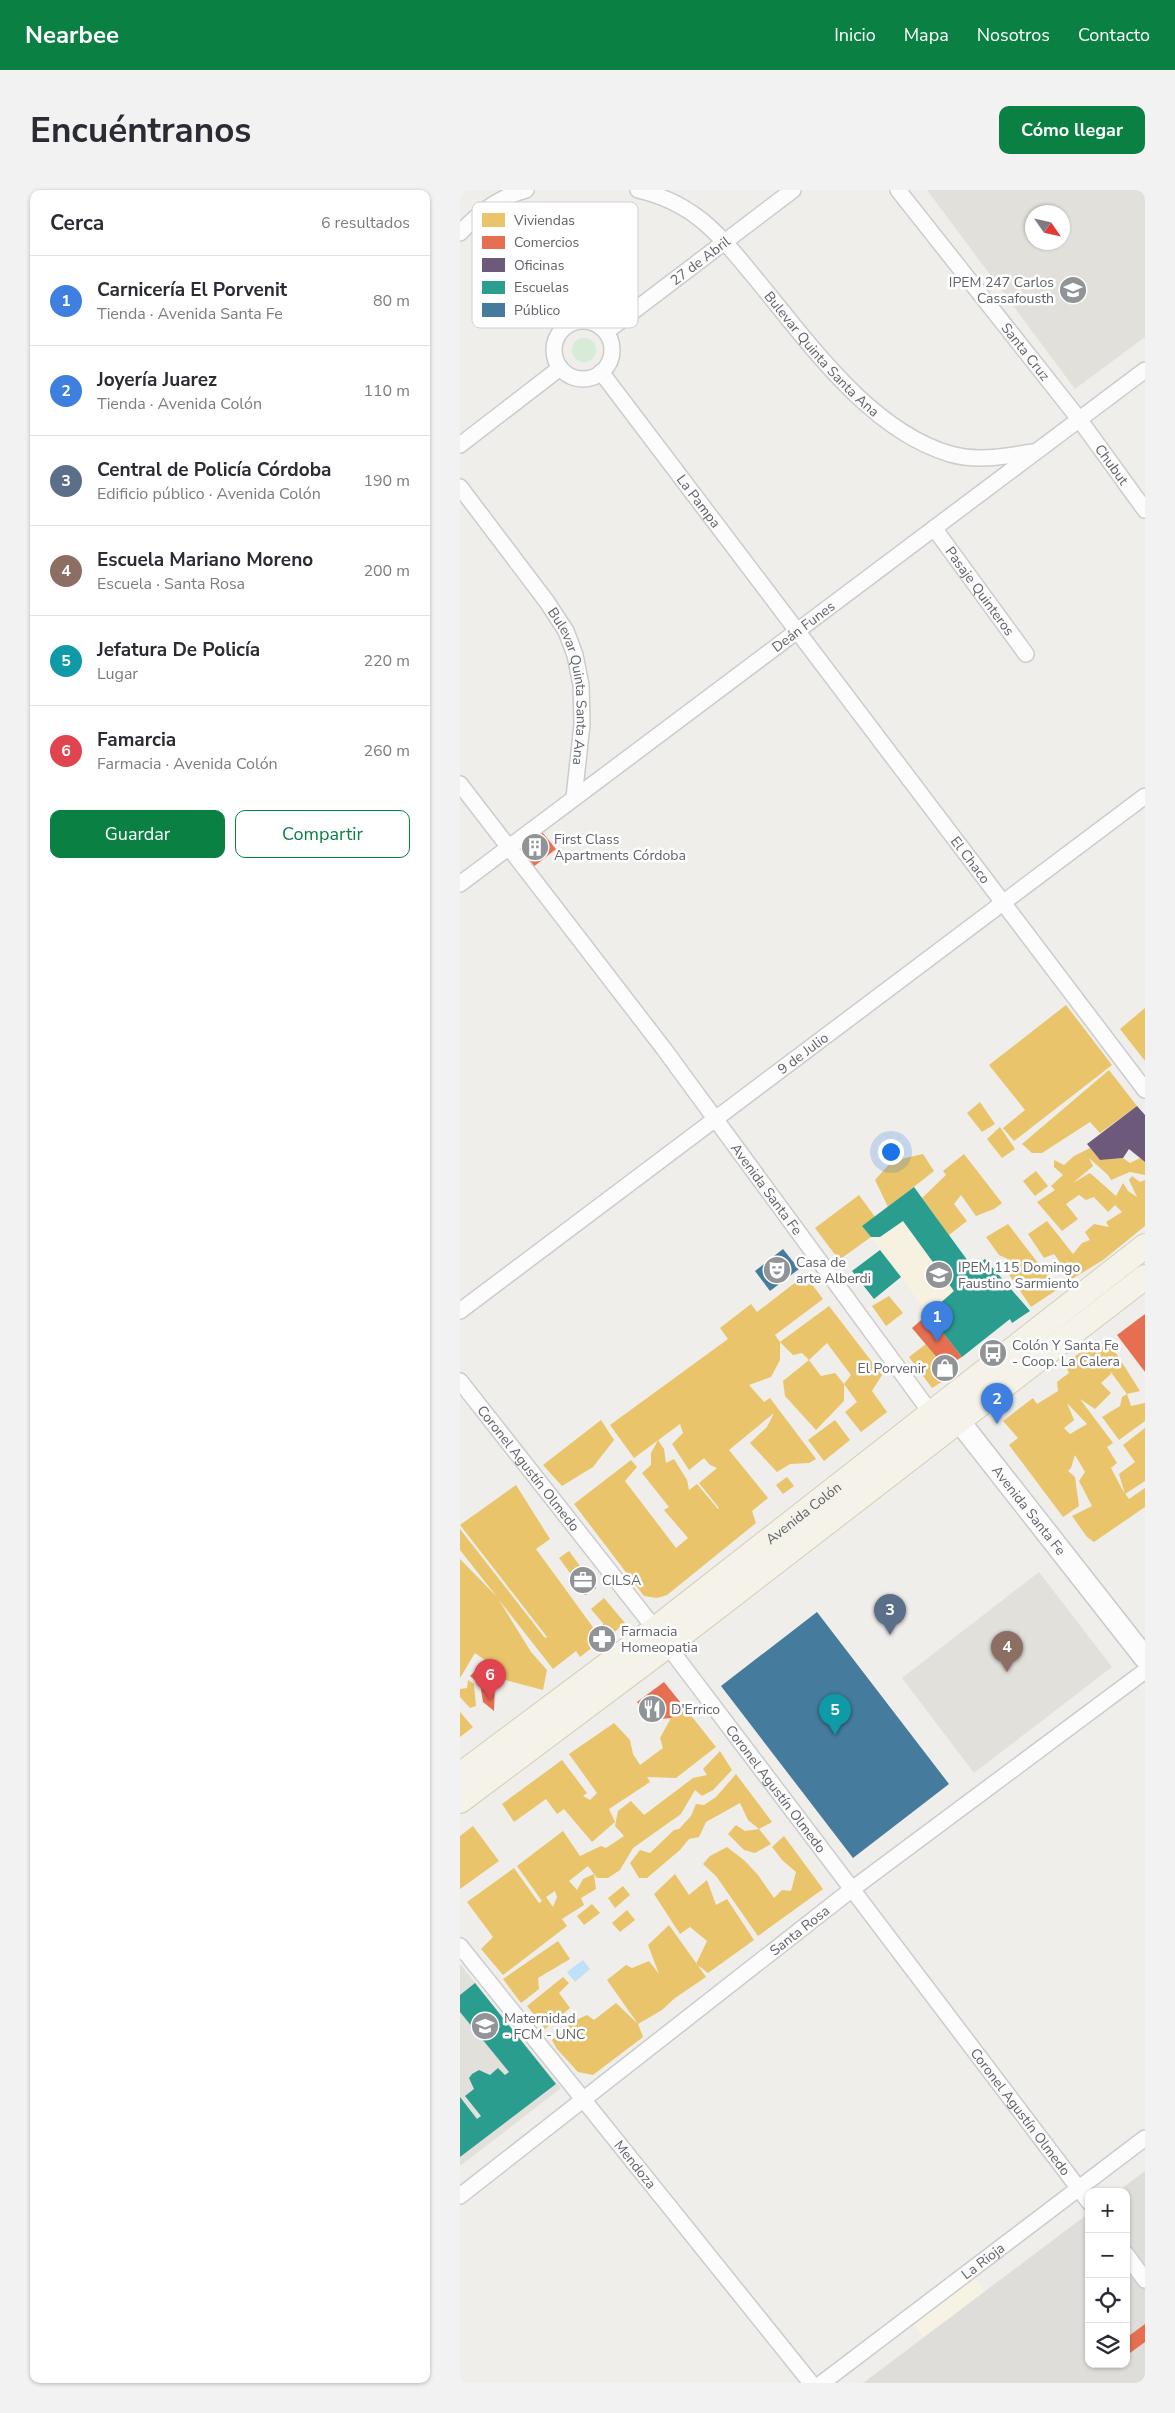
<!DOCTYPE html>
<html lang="es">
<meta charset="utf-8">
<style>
:root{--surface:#fff;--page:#f2f2f3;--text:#2b2b33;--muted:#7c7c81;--line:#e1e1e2;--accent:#0b8043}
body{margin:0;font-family:"Nunito Sans",sans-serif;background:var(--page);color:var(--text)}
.controls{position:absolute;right:15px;bottom:15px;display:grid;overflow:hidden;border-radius:10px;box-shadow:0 1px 4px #0004}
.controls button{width:45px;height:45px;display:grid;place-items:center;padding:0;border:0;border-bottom:1px solid var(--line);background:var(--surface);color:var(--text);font:25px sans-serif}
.compass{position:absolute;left:565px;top:15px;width:45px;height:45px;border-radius:50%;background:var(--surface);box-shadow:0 1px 4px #0004;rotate:124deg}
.you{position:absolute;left:430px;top:961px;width:18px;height:18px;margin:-12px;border:4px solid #fff;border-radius:50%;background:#1a73e8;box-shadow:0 0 0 8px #1a73e833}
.badge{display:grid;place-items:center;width:32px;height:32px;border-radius:50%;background:var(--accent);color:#fff;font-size:16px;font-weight:700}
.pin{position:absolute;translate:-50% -41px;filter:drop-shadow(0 1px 2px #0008)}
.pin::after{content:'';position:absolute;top:26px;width:18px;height:15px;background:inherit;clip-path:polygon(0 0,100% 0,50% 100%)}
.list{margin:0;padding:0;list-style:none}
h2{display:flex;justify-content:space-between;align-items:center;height:65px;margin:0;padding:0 20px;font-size:21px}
h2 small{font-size:16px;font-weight:400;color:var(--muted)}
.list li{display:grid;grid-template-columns:32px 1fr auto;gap:15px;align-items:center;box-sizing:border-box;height:90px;padding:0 20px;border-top:1px solid var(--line)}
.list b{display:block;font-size:19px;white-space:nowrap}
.list p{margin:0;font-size:16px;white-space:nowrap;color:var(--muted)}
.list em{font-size:16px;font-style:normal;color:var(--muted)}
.actions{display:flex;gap:10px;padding:15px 20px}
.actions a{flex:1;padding:11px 0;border:1px solid var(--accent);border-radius:10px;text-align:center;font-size:18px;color:var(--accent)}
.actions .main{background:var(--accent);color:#fff}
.icon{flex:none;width:28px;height:28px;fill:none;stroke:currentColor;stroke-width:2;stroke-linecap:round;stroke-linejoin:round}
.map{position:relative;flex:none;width:685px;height:2193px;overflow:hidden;border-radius:10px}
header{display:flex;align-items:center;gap:30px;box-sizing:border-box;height:70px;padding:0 25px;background:var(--accent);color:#fff}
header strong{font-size:24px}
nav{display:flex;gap:28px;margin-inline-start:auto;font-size:18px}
.intro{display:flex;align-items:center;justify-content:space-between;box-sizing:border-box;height:120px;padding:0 30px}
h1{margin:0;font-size:35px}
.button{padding:12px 22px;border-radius:10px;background:var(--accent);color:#fff;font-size:18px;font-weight:700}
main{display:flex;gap:30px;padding:0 30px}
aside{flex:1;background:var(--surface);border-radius:10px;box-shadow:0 1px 4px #0004}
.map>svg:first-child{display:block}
.commercial{fill:#f7f3e4}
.industrial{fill:#dfddda}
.education{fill:#e2e0da;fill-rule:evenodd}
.green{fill:#d8ebd6}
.sand{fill:#f6f1e1}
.water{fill:#bfe0f9}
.homes{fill:#e9c46a;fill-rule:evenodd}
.shops{fill:#e76f51}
.offices{fill:#6d597a}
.schools{fill:#2a9d8f}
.public{fill:#457b9d}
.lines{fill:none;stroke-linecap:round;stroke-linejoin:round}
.minor-casing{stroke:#cbcccc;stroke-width:18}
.secondary-casing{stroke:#cacacb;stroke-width:24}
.primary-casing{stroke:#d7ceb8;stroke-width:26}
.minor{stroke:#fdfcfc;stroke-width:15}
.secondary{stroke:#fdfcfc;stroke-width:21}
.primary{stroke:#f4f2e9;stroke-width:24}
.labels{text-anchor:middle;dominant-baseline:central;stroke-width:5;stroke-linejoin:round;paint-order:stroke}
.street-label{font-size:14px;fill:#5f6368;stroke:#fff}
.poi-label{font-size:14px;fill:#5f6368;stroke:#fff;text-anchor:start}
.key{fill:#fff;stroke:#cfd0d2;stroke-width:1}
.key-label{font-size:14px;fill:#5f6368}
</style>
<header>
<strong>Nearbee</strong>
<nav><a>Inicio</a><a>Mapa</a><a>Nosotros</a><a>Contacto</a></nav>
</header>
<div class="intro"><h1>Encuéntranos</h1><a class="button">Cómo llegar</a></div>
<main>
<aside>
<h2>Cerca<small>6 resultados</small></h2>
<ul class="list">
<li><span class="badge" style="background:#3f7fe0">1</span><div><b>Carnicería El Porvenit</b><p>Tienda · Avenida Santa Fe</p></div><em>80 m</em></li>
<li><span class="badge" style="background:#3f7fe0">2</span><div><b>Joyería Juarez</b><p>Tienda · Avenida Colón</p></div><em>110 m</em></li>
<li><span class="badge" style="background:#5c6f8a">3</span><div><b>Central de Policía Córdoba</b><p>Edificio público · Avenida Colón</p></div><em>190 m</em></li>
<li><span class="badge" style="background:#8d6e63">4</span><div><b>Escuela Mariano Moreno</b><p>Escuela · Santa Rosa</p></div><em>200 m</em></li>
<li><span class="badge" style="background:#0f9aa8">5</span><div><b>Jefatura De Policía</b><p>Lugar</p></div><em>220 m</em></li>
<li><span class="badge" style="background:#e0444e">6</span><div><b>Famarcia</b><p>Farmacia · Avenida Colón</p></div><em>260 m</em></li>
</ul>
<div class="actions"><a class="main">Guardar</a><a>Compartir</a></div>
</aside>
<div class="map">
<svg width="685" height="2193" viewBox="0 0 685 2193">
<rect width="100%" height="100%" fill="#efeeea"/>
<path class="commercial" d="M515,2088L594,2193H499L454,2134Z"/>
<path class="industrial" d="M685,1981V2193H403L629,2023V2174H666V2002H657Z"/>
<path class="education" d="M467,0H685V147L615,199ZM602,22V52H572V22Z
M579,1382L652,1477L514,1583L442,1488Z
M0,1774L101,1898L0,1976Z"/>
<path class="green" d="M112 160a12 12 0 1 1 24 0a12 12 0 1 1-24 0Z"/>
<path class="sand" d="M443,1031L494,1101L468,1124L411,1047H420Z"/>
<path class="water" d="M123,1770L130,1779L115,1792L107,1782Z"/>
<path class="homes" d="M606,815L652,875L554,951L543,938L565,920L529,875Z
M685,818V871L660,839Z
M649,880L677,916L640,943L630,932L582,963H572L562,954Z
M520,912L535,934L522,942L507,923Z
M540,937L555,959L542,968L527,949Z
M630,958L640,970L663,968L670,973L680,968L685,972V985L670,982L651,990L648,985L629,968L633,976L613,993L630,983L656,1006L663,993L668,1001L677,1007L669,990L672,986L680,992L685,990V1036L643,1070L612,1089L594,1064L584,1068L568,1044L587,1031L613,1064L622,1053L630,1050L625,1042L634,1034L649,1037L646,1032L662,1022L655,1015L648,1022L634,1007L626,1010L619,1005L606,1014L618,1029L602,1041L577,1012L595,1000L591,996L603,985L594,977V970L604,975L614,966Z
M463,964L474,981L428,1017L415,990L432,971Z
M504,964L542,1013L534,1019L516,1026L501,1005L494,1014L507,1031L489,1045L462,1008L486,985L483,981Z
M576,981L588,996L575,1006L563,991Z
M399,1005L415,1027L402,1036L411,1047L379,1070L355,1038Z
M548,1034L598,1099L571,1117L544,1077L550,1070L539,1065L526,1047Z
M345,1085L363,1109L315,1145L320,1152V1170L311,1187L289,1195L304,1212L310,1208L356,1269L349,1273L330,1274L317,1282L290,1253L307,1237L314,1223L269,1260L308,1308L292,1321L296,1333L207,1405L197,1408L184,1406L114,1314L171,1270L177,1277L165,1291L216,1358L228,1348L204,1320L209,1317L182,1283L191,1275V1263L198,1250L204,1259L206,1273L214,1269L227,1290L229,1300L237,1294L258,1319L259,1318L239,1293L257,1278L250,1275L244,1268L229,1280L212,1254L223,1243L220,1234L174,1268L150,1235L268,1149L260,1138L291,1114L297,1122Z
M429,1106L443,1123L426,1136L412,1116Z
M369,1116L422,1185L412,1201L427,1222L401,1242L385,1222L397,1212L384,1194L391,1185L367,1153L349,1170L342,1163L333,1165L320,1152Z
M649,1152L680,1201L667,1204L650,1181L651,1184L641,1193L651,1203L635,1219L620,1209L653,1253L647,1257L657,1273L651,1278L662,1299L669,1309L685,1298V1317L634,1352L627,1347L612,1326L632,1316L619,1291L625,1282L615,1265L611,1278L608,1281L615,1287L619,1316L603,1327L549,1255L558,1248L543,1231L573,1208L577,1214L598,1201L597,1192L609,1183L605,1174L629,1156L635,1162ZM607,1213L627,1234L610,1244L604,1238L614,1230Z
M466,1154L485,1177V1190L472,1198L449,1167Z
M349,1170L361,1186L375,1183L384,1194V1211L356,1240L325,1206L323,1191Z
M667,1204L671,1216L685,1213V1231L659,1250L642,1227L660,1216L662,1207Z
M141,1230L154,1250L133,1277L102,1296L83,1275Z
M375,1230L390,1250L364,1271L348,1250Z
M685,1238V1291L665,1304L659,1284L675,1272L663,1255Z
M327,1287L334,1296L323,1304L316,1295Z
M56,1295L90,1349L76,1359L135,1440L131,1443L138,1453L120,1467L116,1461L93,1479L39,1410L71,1462L87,1480L83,1500L45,1490L36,1478L15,1463L0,1488V1369L37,1407L0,1360V1339L85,1448L87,1447L0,1335Z
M109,1361L120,1376L110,1383L99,1368Z
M144,1408L165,1433L152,1444L131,1419Z
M8,1490L14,1494L16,1516L10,1518L0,1507V1499L7,1498Z
M225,1518L256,1557L216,1588L187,1587L190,1592L149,1619L155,1632L132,1652L104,1619L97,1624L86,1609L54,1632L42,1614L102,1570L127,1603L123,1606L130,1610L137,1603L109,1564L154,1533L170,1550L173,1564L180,1575L203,1558L200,1548L211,1528Z
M0,1522L13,1537L0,1547Z
M260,1561L272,1580L253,1600L242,1606L235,1600L221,1624L173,1658L160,1680L148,1688H137L134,1684L136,1699L121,1708L124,1715L102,1729L107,1736L43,1785L21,1759L33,1747L7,1712L54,1678L79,1713L82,1711L57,1676L103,1641L120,1666L141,1656L146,1658L164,1646L155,1636L158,1621L171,1611L184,1625L233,1588L247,1585L243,1579ZM128,1676L134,1684L123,1689L117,1700L109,1691ZM95,1701L97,1707L93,1717L86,1707Z
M276,1584L312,1632L299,1639L288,1630L280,1613L246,1632L239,1647L229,1649L220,1660L187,1688H179L170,1673L180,1660L190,1663L214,1640L219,1639L231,1626L236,1614L244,1615L256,1607Z
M276,1635L285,1641L299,1639L311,1654L295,1663L284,1660L268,1644Z
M13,1636L39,1671L0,1699V1646Z
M324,1646L363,1699L298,1746L256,1686L243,1674L250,1666L267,1657L285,1671L298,1685L314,1708L322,1700L331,1701L336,1682L322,1670L312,1657Z
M215,1684L229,1705L247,1690L256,1715L267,1709L294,1750L248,1783L236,1774L247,1751L230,1737L220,1744L194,1704Z
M163,1696L170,1705L155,1718L148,1708Z
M132,1714L140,1723L124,1735L117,1726Z
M167,1720L175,1730L160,1742L152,1733Z
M209,1735L246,1787L215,1808L202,1820L178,1834L147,1790L166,1775L172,1778L189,1771L199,1784L188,1755Z
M98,1751L110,1769L78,1788L79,1799L61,1813L43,1789Z
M103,1787L109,1793L99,1803L110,1818L85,1839L67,1816Z
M156,1813L178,1834L183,1847L133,1885L118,1882L97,1859L92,1850L114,1831L127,1825L134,1830Z"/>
<path class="shops" d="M78,637L96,659L72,678L54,656Z
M468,1124L502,1167L485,1177L452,1138Z
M685,1124V1182L657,1145Z
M144,1434L156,1452L144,1461L131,1443Z
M19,1477L35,1495L34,1521L23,1512L20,1494L10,1486Z
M204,1492L225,1518L211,1528L189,1530L177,1512Z
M685,2134V2152L666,2166V2148Z"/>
<path class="offices" d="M677,916L685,925V972L669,959L663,968L640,970L627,954Z
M120,1376L136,1398L125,1405L110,1383Z"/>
<path class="schools" d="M454,997L513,1078L525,1069L570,1121L552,1133L550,1129L502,1167L468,1124L494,1101L443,1031L420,1047H411L402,1036Z
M420,1060L441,1087L414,1109L392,1081Z
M15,1793L96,1894L0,1967V1907L17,1929L21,1926L5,1906L14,1899L9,1888L12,1884L19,1880L30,1885L38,1878L45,1885L49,1882L0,1822V1805Z"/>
<path class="public" d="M323,1059L339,1079L310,1101L295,1081Z
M357,1422L489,1594L393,1668L261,1496Z"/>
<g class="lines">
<defs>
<g id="minor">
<path id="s1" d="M178,0C231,12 258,42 291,83C345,147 406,239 490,264C518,272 546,266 573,262"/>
<path id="s2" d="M438,0L619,229L685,320"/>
<path d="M0,43C18,23 39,7 66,0"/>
<circle cx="123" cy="160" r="29"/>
<path id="s3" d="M146,142L333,0"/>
<path id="s4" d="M141,182L685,900"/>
<path d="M0,255L100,178"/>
<path id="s5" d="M0,297L87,412L106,441L115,465L121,495L122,534L114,608"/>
<path id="s6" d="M474,338L566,464"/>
<path id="s7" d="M0,594L204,859L471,1223"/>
<path id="s8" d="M0,694L685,180"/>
<path id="s9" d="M0,1121L685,606"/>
<path id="s10" d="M0,1191L195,1439L629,2012"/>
<path id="s11" d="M0,1756L351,2193"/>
<path id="s12" d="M0,2006L391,1700L685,1481"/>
<path d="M666,2064L685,2090"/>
<path id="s13" d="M362,2193L685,1948"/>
</g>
<g id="secondary">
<path id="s14" d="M484,1227L499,1231L685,1468"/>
</g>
<g id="primary">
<path id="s15" d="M0,1585L195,1439L685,1056"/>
<path d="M0,1611L207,1456L685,1087"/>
</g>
</defs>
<use href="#minor" class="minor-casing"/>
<use href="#secondary" class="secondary-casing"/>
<use href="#primary" class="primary-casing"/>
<use href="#minor" class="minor"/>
<use href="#secondary" class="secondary"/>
<use href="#primary" class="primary"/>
</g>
<defs>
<symbol id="school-disc" viewBox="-11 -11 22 22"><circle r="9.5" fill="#919496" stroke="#fff"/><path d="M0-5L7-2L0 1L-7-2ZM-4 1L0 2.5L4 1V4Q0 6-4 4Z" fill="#fff"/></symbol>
<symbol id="building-disc" viewBox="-11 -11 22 22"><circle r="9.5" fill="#919496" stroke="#fff"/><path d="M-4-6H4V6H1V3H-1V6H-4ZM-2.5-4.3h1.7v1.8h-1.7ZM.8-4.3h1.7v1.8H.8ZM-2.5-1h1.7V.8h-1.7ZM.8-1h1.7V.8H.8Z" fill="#fff"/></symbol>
<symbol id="theatre-disc" viewBox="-11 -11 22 22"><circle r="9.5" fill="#919496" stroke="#fff"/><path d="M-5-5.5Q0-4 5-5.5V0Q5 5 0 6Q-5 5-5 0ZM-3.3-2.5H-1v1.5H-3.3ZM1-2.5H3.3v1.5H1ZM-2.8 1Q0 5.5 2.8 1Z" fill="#fff"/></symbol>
<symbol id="bus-disc" viewBox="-11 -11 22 22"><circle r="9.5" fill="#919496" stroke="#fff"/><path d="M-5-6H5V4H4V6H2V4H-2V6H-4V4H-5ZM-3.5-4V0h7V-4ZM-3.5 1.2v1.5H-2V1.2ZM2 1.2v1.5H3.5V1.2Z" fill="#fff"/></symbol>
<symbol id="shop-disc" viewBox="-11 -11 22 22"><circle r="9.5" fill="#919496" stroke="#fff"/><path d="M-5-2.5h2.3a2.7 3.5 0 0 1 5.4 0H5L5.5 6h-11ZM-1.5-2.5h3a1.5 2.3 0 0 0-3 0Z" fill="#fff"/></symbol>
<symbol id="office-disc" viewBox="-11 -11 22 22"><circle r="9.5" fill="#919496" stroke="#fff"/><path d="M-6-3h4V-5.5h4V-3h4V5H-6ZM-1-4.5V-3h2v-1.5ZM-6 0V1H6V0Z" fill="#fff"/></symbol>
<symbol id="pharmacy-disc" viewBox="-11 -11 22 22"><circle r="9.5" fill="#919496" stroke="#fff"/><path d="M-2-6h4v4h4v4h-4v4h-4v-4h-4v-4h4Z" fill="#fff"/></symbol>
<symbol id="restaurant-disc" viewBox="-11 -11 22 22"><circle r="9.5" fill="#919496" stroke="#fff"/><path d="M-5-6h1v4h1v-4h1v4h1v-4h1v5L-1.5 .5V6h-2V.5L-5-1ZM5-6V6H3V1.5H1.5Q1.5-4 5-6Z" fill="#fff"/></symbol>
<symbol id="university-disc" viewBox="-11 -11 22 22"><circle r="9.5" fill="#919496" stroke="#fff"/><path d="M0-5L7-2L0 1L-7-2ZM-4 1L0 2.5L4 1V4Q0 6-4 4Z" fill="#fff"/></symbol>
</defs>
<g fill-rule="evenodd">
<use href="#school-disc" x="597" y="84" width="32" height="32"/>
<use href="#building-disc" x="59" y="641" width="32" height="32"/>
<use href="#theatre-disc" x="301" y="1064" width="32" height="32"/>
<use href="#school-disc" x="463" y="1069" width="32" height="32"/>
<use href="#bus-disc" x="517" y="1147" width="32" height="32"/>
<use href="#shop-disc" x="469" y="1162" width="32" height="32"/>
<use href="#office-disc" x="107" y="1374" width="32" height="32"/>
<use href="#pharmacy-disc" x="126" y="1433" width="32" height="32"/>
<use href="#restaurant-disc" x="176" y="1503" width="32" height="32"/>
<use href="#university-disc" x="9" y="1820" width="32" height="32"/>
</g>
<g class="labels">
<g class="street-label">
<text stroke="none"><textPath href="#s3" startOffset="118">27 de Abril</textPath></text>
<text stroke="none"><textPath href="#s1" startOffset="251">Bulevar Quinta Santa Ana</textPath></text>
<text stroke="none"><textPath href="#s2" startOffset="206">Santa Cruz</textPath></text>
<text stroke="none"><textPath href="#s2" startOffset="348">Chubut</textPath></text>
<text stroke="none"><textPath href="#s4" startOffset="162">La Pampa</textPath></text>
<text stroke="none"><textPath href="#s6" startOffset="78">Pasaje Quinteros</textPath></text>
<text stroke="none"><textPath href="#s8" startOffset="429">Deán Funes</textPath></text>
<text stroke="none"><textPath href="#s5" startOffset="234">Bulevar Quinta Santa Ana</textPath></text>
<text stroke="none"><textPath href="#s4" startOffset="612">El Chaco</textPath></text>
<text stroke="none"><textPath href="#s9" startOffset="429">9 de Julio</textPath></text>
<text stroke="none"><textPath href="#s7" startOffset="508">Avenida Santa Fe</textPath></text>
<text stroke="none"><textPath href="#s10" startOffset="111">Coronel Agustín Olmedo</textPath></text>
<text stroke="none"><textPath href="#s14" startOffset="129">Avenida Santa Fe</textPath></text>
<text stroke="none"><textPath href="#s15" startOffset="432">Avenida Colón</textPath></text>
<text stroke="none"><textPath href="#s10" startOffset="516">Coronel Agustín Olmedo</textPath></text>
<text stroke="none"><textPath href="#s12" startOffset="431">Santa Rosa</textPath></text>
<text stroke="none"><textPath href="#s10" startOffset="921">Coronel Agustín Olmedo</textPath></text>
<text stroke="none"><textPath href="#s11" startOffset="280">Mendoza</textPath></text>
<text stroke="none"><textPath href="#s13" startOffset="202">La Rioja</textPath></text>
</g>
<g class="poi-label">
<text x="594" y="92" text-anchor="end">IPEM 247 Carlos<tspan x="594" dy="16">Cassafousth</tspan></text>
<text x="94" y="649">First Class<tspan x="94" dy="16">Apartments Córdoba</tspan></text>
<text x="336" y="1072">Casa de<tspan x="336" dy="16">arte Alberdi</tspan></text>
<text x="498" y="1077">IPEM 115 Domingo<tspan x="498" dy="16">Faustino Sarmiento</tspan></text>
<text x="552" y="1155">Colón Y Santa Fe<tspan x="552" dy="16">- Coop. La Calera</tspan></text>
<text x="466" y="1178" text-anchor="end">El Porvenir</text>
<text x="142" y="1390">CILSA</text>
<text x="161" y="1441">Farmacia<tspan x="161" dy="16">Homeopatia</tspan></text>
<text x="211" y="1519">D'Errico</text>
<text x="44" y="1828">Maternidad<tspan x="44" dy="16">- FCM - UNC</tspan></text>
</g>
</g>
<rect x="12" y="12" width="166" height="126" rx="8" class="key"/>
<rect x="22" y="23" width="23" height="14" fill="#e9c46a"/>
<rect x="22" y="46" width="23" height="13" fill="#e76f51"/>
<rect x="22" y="68" width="23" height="14" fill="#6d597a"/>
<rect x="22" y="91" width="23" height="13" fill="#2a9d8f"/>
<rect x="22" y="113" width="23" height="14" fill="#457b9d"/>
<g class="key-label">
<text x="54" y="35">Viviendas</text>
<text x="54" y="57">Comercios</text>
<text x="54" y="80">Oficinas</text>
<text x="54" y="102">Escuelas</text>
<text x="54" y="125">Público</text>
</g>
</svg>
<div class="controls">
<button>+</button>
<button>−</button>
<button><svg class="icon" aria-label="locate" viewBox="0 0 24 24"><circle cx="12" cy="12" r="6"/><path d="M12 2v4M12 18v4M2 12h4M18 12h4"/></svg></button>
<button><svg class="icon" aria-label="layers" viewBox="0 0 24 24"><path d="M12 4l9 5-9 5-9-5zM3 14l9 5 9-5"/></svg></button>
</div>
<svg class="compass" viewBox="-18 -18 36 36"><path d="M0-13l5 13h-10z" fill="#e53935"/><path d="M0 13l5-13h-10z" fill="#7c7c81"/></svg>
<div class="you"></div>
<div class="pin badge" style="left:477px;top:1152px;background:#3f7fe0">1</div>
<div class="pin badge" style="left:537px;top:1234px;background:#3f7fe0">2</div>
<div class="pin badge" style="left:430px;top:1445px;background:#5c6f8a">3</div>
<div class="pin badge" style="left:547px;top:1482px;background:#8d6e63">4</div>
<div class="pin badge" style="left:375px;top:1545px;background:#0f9aa8">5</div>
<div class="pin badge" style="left:30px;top:1510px;background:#e0444e">6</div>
</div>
</main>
